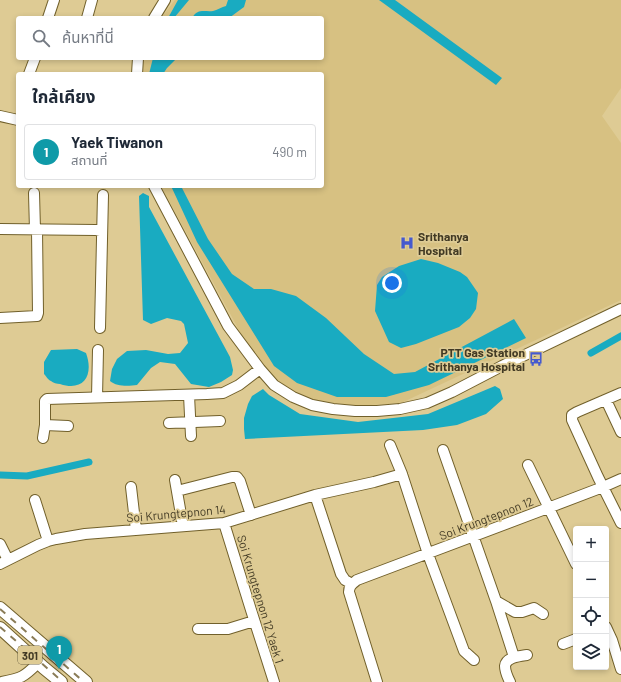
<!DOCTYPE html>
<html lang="th">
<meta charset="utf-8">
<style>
:root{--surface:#fff;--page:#f6f6f7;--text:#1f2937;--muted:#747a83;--line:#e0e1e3;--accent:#465ace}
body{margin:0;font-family:Barlow,"Noto Sans Thai",sans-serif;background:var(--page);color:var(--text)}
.controls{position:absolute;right:12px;bottom:12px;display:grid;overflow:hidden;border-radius:4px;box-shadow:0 2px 6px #0003}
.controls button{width:36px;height:36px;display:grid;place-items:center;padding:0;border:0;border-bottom:1px solid var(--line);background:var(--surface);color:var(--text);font:20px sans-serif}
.you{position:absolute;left:392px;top:283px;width:14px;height:14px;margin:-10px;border:3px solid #fff;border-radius:50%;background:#1a73e8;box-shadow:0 0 0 6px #1a73e833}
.badge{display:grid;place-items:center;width:26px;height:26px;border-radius:50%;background:var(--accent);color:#fff;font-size:13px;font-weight:700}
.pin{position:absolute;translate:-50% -33px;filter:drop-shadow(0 1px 2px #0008)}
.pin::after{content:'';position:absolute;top:21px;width:14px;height:12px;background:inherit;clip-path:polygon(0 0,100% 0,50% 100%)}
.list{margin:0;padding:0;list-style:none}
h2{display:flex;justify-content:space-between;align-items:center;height:52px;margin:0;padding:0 16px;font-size:17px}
h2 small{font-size:13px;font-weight:400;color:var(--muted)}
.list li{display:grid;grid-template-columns:26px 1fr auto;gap:12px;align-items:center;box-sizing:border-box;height:56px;margin:0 8px 8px;padding:0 8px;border:1px solid var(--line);border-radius:4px}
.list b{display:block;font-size:15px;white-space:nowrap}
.list p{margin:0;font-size:13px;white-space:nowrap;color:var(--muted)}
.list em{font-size:13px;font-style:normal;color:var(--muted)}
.icon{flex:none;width:22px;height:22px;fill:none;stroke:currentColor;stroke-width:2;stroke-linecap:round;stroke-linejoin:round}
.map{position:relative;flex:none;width:621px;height:682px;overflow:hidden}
.search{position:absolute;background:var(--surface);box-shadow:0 2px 6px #0003;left:16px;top:16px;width:308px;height:44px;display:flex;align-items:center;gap:10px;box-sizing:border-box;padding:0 14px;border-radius:4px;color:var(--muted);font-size:15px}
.panel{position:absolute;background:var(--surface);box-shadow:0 2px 6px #0003;left:16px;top:72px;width:308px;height:116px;border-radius:4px}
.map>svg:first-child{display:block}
.built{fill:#d7c182}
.water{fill:#19abc1}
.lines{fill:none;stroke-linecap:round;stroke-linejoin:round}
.canal{stroke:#19abc1;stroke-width:7}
.minor-casing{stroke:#71602b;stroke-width:12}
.major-casing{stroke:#71602b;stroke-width:14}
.minor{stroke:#fff;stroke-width:10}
.major{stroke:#fff;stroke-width:12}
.rail{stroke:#8a7c57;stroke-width:2;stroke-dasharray:7 7;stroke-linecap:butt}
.labels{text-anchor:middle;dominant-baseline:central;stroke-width:3.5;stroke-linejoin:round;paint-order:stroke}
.shield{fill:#decb94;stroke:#716646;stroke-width:1}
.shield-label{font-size:11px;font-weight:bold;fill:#423a24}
.poi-label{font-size:12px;font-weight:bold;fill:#423a24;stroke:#decb94;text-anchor:start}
.street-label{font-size:12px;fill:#423a24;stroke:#decb94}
</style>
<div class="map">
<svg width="621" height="682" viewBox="0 0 621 682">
<rect width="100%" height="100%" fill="#decb94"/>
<path class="built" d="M175,0H621V88L602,116L621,143V300L401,403L356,406L308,399L282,387L247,345L161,186H322V74H141L145,58H322V18H161Z"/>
<path class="water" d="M178,0H189L174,18H168Z
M228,0H246L244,7L229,18H192C198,8 204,12 213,11C217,10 222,7 226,6Z
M379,0H395L502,78L496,85Z
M153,58H177L167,68L163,74H149Z
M171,186H181L208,239L232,274L254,289H271L296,296L326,318L364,354L394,374L415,372L514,319L526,338L429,385L386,397H337L297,383L274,366L197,242Z
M143,193L149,196V207L230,357L233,370L232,375L221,382L209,387L191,384L175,364L160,362L151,368L137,385C129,386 117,387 110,381L112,369L117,359L127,351L146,350L168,354L180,353L188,343L184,324L181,321L167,318L151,324L143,320L139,196Z
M421,259L438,263L460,272L467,277L478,293L476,309L470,318L459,327L416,344L401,348L389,342L375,311L377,285L382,277L399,266Z
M77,349L86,353C94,375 84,392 60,384C57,384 53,383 51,381C48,380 46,376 44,374V362L51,350Z
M495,386L500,389L503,399L486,414L457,425L423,430L245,439L244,429V418L248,404L252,396L263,389L269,395L300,414L358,422L428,414Z"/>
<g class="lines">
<path class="canal" d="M591,353L621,336
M0,475L27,476L89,462"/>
<defs>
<path id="minor" d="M48,18L54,0
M87,18L92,0
M154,18L165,0
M29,74L35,58
M137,74L138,58
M0,116L18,120
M154,186L228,326L260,369L274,385L293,397L312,405L333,409L355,411H377L400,409L427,403L452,392L502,366L621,309
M34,193L35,230
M0,229L96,230L102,231
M0,318L37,316L38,313L37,230
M100,328L103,195
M621,393L577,412L572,415V420L598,477L621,523
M189,395L191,436
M97,397L98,350
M606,400L621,432
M169,423L220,421
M45,425L68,426
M43,438L45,425V401L47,399L207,394L223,393L239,385L260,369
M390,445L402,474L428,554L464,651L474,660
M443,450L496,601L514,657
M528,465L576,564
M175,480L183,526
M131,487L136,530
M177,491L232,477H237L240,481L251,515
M315,495L341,574L345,580L352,584
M35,500L48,541
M224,523L251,610L274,682
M0,544L8,560
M0,564L38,545L48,541L56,539L85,534L224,523L315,495L374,482L402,474
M496,601L515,612H522L534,608L543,614
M606,627L612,640L621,669
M198,629H228L254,621
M563,644L576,639
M2,682C22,678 24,677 38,663
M377,682L349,592C349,586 352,584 357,580L548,508L603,487L621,479
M510,682C508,678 505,671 505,666C506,657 520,656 527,655"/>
<path id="major" d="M0,608L86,682
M0,628L44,668L61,682"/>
</defs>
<use href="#minor" class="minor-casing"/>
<use href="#major" class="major-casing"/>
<use href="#minor" class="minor"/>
<use href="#major" class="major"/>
<path class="rail" d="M0,609L84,682
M0,627L63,682"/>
</g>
<defs>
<symbol id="hospital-bare" viewBox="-9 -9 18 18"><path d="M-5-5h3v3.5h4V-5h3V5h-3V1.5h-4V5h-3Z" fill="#465ace" stroke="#decb94" stroke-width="2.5" paint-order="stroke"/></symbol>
<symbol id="bus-bare" viewBox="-9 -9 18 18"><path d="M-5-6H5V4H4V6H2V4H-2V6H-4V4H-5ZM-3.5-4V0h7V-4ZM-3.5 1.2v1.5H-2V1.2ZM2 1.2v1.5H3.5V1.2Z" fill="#465ace" stroke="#decb94" stroke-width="2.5" paint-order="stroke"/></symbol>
</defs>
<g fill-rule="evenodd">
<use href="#hospital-bare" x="397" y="233" width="20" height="20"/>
<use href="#bus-bare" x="526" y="349" width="20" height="20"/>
</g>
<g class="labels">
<rect class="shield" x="18" y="646" width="24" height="18" rx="3"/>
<g class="shield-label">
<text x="30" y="655">301</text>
</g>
<g class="poi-label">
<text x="418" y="236">Srithanya<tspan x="418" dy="14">Hospital</tspan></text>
<text x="525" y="352" text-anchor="end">PTT Gas Station<tspan x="525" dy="14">Srithanya Hospital</tspan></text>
</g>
<g class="street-label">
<text transform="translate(176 513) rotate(-5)">Soi Krungtepnon 14</text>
<text transform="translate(486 518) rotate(-21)">Soi Krungtepnon 12</text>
<text transform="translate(261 599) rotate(73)">Soi Krungtepnon 12 Yaek 1</text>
</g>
</g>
</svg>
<div class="controls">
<button>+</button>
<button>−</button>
<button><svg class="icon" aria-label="locate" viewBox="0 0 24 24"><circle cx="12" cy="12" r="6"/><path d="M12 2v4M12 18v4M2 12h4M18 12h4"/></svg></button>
<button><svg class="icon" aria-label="layers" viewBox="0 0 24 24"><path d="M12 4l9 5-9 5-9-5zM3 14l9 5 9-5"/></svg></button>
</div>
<div class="you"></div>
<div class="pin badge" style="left:59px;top:669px;background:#0f9aa8">1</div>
<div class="search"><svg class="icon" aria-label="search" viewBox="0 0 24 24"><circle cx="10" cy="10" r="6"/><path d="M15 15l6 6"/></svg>ค้นหาที่นี่</div>
<section class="panel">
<h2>ใกล้เคียง<small></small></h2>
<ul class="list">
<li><span class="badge" style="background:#0f9aa8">1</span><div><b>Yaek Tiwanon</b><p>สถานที่</p></div><em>490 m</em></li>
</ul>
</section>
</div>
